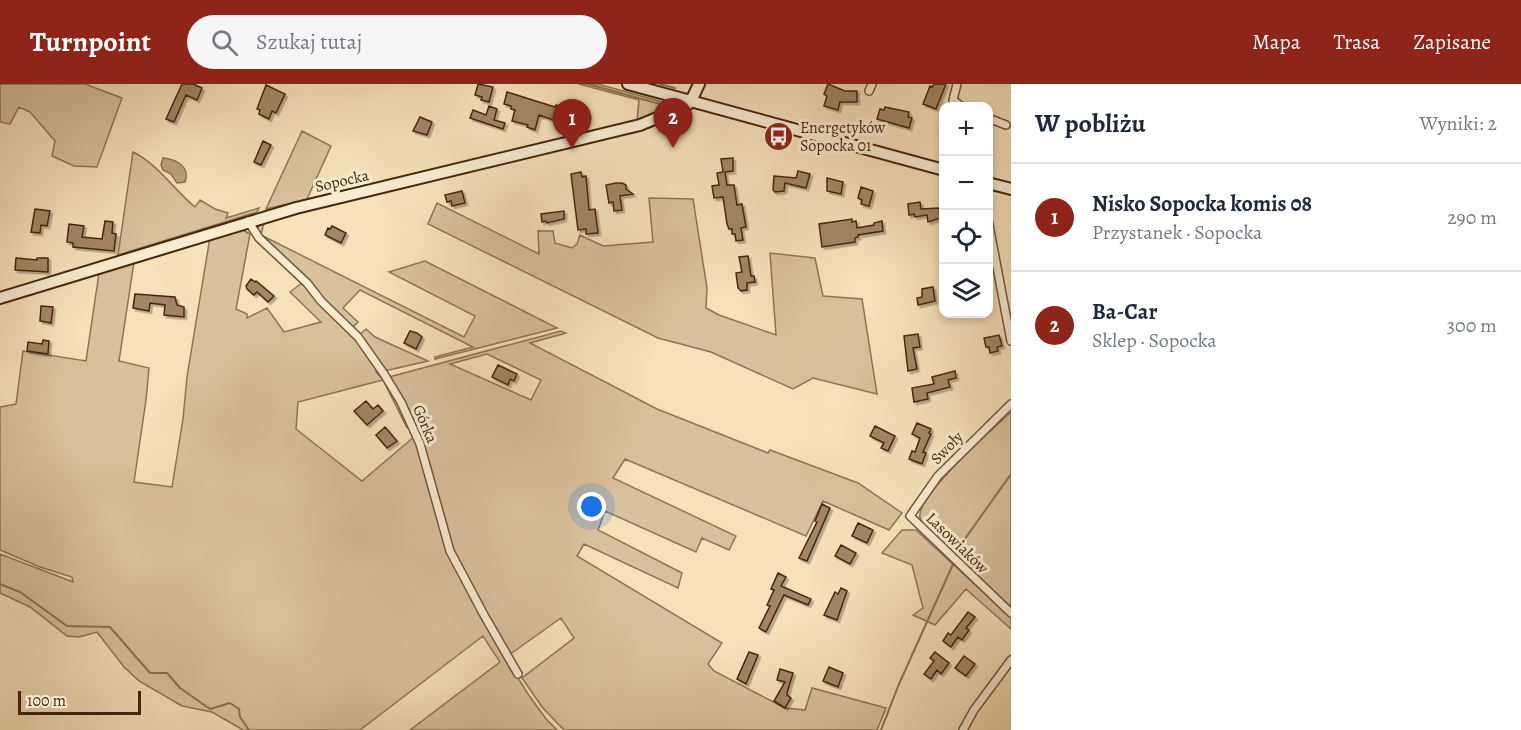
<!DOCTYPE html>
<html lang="pl">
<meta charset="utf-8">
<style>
:root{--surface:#fff;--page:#f6f6f7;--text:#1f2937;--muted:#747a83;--line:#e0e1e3;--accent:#8f2418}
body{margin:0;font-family:Alegreya,serif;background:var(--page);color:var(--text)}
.controls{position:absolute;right:18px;top:18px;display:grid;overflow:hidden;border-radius:12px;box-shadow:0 3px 9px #0003}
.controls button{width:54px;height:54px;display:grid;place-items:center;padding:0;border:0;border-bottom:2px solid var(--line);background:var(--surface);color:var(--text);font:30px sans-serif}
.scale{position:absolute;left:18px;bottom:15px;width:123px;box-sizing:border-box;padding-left:6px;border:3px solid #45260c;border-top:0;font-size:16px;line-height:21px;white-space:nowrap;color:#45260c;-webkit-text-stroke:4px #f9ecd2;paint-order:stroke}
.you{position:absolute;left:592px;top:423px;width:21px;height:21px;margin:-15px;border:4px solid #fff;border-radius:50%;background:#1a73e8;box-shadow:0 0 0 9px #1a73e833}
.badge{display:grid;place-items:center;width:39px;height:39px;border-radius:50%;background:var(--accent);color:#fff;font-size:20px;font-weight:700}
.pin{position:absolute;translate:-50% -50px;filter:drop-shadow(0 2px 3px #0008)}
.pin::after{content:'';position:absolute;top:32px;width:21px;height:18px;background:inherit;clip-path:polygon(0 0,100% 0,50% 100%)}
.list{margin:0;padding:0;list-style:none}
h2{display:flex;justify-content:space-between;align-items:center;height:78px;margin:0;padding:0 24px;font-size:26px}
h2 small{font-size:20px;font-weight:400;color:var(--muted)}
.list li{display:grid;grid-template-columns:39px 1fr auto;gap:18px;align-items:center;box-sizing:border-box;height:108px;padding:0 24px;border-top:2px solid var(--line)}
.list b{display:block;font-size:22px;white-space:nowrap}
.list p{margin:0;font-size:20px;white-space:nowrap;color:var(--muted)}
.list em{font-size:20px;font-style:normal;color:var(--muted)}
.icon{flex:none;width:33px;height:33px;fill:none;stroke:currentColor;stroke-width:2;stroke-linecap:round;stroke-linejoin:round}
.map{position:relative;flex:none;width:1011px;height:646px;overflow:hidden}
header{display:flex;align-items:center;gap:36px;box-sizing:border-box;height:84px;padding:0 30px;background:var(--accent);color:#fff}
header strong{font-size:28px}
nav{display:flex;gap:33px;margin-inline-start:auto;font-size:21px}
.search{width:420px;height:54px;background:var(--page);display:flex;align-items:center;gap:15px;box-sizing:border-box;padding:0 21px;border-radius:33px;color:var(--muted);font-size:22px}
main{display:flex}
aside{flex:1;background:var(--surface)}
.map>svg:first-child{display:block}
.green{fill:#d8c19c;stroke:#8e7454;stroke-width:1.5;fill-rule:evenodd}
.water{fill:#baa17e;stroke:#8b7050;stroke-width:1.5}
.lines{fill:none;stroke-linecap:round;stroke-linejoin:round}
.stream{stroke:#8b7050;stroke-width:2}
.building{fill:#a18766;stroke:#45260c;stroke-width:1.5;filter:url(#shadow)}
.street-casing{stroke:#715537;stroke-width:10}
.secondary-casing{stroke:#45260c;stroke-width:14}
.street{stroke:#f9ecd2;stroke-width:7}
.secondary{stroke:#f9ecd2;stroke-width:10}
.labels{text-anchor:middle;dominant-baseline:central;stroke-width:6;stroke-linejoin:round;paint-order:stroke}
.poi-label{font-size:16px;fill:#45260c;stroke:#f9ecd2;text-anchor:start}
.street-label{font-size:16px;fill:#45260c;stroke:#f9ecd2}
</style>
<header>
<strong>Turnpoint</strong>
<div class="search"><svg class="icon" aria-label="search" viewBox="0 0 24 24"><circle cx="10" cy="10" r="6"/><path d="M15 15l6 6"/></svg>Szukaj tutaj</div>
<nav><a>Mapa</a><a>Trasa</a><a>Zapisane</a></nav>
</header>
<main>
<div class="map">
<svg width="1011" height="646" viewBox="0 0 1011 646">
<defs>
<filter id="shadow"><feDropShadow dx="2.5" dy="2.5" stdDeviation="0" flood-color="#0004"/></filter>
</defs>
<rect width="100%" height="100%" fill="#f6e1b9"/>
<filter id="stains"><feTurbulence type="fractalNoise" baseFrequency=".00333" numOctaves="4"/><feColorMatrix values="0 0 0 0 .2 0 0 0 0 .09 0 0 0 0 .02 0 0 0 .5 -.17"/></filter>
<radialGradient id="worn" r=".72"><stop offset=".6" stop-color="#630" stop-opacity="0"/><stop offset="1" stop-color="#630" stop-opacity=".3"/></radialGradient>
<path class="green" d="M0,0H85L122,14L97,83L74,82L52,72L55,57L30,28L19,23L10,40L0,38Z
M579,0H598L662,18L664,21L661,29L635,38L633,37L637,36L639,16Z
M302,47L331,62L307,115L331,110L284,122L283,121L266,125Z
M133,68C158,80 174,106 195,123L200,116L215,125L228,129L226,134L259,124L257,128L118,171Z
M649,114L693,115L707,204L706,224L719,231L776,251L770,169L815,174L823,212L862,215L877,310L813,294L793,305L711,268L658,254L428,140L437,119L539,170L538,147H553L555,159L572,164L577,160L580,151L603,162L653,158Z
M264,138L261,151L464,253L475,232L389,188L425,177L557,244L435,275V273L473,263L360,206L343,224L358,238L351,245L309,198L260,152L257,144Z
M241,145L250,150L236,225L247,230V234L267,224L284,248L321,238L290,208L302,199L359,258L375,280L376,288L389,302L411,343L407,344L383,296L298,318L296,345L362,397L415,352L420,354L419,348L389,293L561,247L566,249L530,259L657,325L768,369L770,366L858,399L902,429L889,446L823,417L806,452L625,375L613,394L736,452L729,466L702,454L696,468L605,427L598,446L682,489L678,504L584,460L577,472L722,559L708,580L714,587L785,624L805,626L812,604L886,624L877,646H564L542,623L522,594L574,554L561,534L509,571L458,477L443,439L437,432L470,511L494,556L528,610L546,635L557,646H410L500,578L483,552L360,646H243L212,628L182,622L139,597L124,583L97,548L79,553L67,552L30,523L0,509V470L73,498L72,493L40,483L0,466V323L16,320L23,267L86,277L99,189L134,178L119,277L149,284L146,316L134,398L172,403L183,335L187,293L210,153ZM487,270L541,296L531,316L450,280Z
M366,245L375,253L428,277L389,286L383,285L358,252Z
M1011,328V524C996,510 923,447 920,434C915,413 994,344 1011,328Z
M902,446H916L1011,534V545L966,505L935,541L913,531L923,524L912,481L882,469Z"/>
<path class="water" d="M163,74C176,75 191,83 185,98L177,99L171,90L163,86L161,81Z"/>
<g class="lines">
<path class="stream" d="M588,0L660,20
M660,0L675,4
M956,473L962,459L1011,390
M0,500L20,508L67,542L110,543L150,589H167L180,604L210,625L230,619L239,625L240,633L249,646
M881,646L899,600L954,478"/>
</g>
<path class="building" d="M182,0H193L202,4L197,16L186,11L174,38L166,35Z
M478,0L493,3L489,18L481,16L482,13L475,11Z
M828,0L845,7H857V18H840L838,26L824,22L827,12L824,10Z
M934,0H946L936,25L923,20L930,2L932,3Z
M266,1L285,10L276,29L272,27L269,35L259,30L260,26L257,25Z
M507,8L555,23L556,21L565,23L577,27L578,34L572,37L557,33L556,37L539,31L535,46L527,43L528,41L512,37L515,26L511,25V22L504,20Z
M489,22L497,25L494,36L505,39L503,45L470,34L473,26L486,31Z
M885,23L909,28L908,33L912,34L909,44L877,35L880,25L884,26Z
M420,33L432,38L427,51L413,47Z
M263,57L271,61L261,81L254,78Z
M733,74V87L725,88L727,101H734L737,121L742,120L746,143L741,144L743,156L736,157L735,150H732V145H729L727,140L723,113L714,114L712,102L719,101L717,89L723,88L721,75Z
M798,87L810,90L806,104L785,99L784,107L775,108L773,106L774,92L796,94Z
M581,88L582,93L586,92L589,126L595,125L598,149L586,150V145L578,146L571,90Z
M827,94L843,98L841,110L827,107Z
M616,99H622L626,101V105L633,110L620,112L622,126L614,127L613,118L609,119L606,101Z
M861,103L873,107L869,122L861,120L862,116L858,114Z
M462,107L465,119L452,122L451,117L447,118L445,111Z
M920,118L921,125L939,124L940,134L928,138L927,131L915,133L914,130L909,131L908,120Z
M35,125L50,127L47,142L41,141L40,149L31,148Z
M564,127V135L547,139L546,137L542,138L541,130Z
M852,135V138L856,137L857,144L874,141V139L882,137L883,147L858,151V153L855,154V158L822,163L819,140Z
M105,137L113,138L112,149L116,150L114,167L73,163V159L67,158L69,140L84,142L82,153L102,155Z
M332,142L346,149L341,159L325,151L328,144L330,145Z
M748,172L751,192H754L755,198L747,199V206L741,207L738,204L736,189L742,188L739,173Z
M16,174L37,176V174H48V188L15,186Z
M251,195L255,198L256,197L274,212L268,218L257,208L254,211L247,205L246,202Z
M933,203L935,217L918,221L917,214L922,213V205Z
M135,210L175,213L177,221L184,223V233L164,231L165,221L150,219L149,227L133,224Z
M41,222L53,223L51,239L40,237Z
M410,247L417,249L422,253L416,265L404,259Z
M918,250L920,263L913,264L917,285L908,287L904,252Z
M999,251L1002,262L997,263L998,267L990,269L989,263H986L984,254Z
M43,256L49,257L48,270L27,267L28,258L42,260Z
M498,281L517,290L514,297L510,295L508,301L492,293Z
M955,287L956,294L948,296L950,303L927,309L928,315L914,318L912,304L934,300L932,293Z
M366,317L373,325L378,321L383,327L367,341L354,327Z
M917,339L931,345L929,349L931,350L923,368L926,369L922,380L909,375L912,367L915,368L920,354L912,350Z
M875,342L895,352L888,367L881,364L884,359L870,352Z
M385,343L397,357L387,364L376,351Z
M822,420L830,424L807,477L799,474L817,438L815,437Z
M858,439L873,446L867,459L852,452Z
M841,461L856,469L850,480L835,472Z
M778,489L786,493L781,502L811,515L808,521L784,511L766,548L759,544L770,522L767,521L774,506L771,505Z
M841,504L847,507L837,536L824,531L835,508L838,510Z
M968,528L975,533L966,544L969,546L962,556L958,553L951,563L943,557L948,549L951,551Z
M749,568L758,571L746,600L737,595Z
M935,568L949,579L941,590L937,586L931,595L924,590L934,577L930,574Z
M964,572L975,580L966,592L955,584Z
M829,583L843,589L838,603L823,597Z
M780,585L793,589L787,609V611L791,614L785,624L774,617L785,598L777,596Z"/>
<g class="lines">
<defs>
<path id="street" d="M957,0L953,16L961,22
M869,7L872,0
M988,34L1006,41
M988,136L1011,257
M248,137L259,154L307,199L321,217L358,253L384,290L401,318L420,360L450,467L484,531L518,590
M1011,320L938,392L910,432L1011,529
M963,646L974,626L1011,576"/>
<path id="secondary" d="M628,0L944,86
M988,99L1011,105
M0,214L296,124L640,41L686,22L691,17L699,0"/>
</defs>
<use href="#street" class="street-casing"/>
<use href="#secondary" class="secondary-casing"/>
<use href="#street" class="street"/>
<use href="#secondary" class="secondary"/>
</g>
<defs>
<symbol id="bus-disc" viewBox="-11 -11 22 22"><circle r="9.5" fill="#8f2418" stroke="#f9ecd2"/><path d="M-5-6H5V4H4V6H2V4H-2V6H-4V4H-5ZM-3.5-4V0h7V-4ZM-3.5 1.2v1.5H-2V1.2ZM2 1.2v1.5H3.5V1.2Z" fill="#fff"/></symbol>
</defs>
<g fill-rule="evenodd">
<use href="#bus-disc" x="762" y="36" width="33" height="33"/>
</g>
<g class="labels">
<g class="poi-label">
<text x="800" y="44">Energetyków<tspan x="800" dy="18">Sopocka 01</tspan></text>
</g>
<g class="street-label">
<text transform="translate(342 97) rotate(-13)">Sopocka</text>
<text transform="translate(425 340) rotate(67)">Górka</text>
<text transform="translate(947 364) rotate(-46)">Swoły</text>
<text transform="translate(957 459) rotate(44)">Lasowiaków</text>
</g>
</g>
<rect width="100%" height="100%" filter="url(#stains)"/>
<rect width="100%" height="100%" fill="url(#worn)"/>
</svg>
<div class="controls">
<button>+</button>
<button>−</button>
<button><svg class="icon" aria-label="locate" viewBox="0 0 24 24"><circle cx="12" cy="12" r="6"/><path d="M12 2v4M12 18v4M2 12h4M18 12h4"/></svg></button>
<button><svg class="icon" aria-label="layers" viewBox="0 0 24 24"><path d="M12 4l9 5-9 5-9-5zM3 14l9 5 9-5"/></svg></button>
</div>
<div class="scale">100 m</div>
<div class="you"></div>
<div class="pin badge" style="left:572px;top:65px">1</div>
<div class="pin badge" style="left:673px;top:64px">2</div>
</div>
<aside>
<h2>W pobliżu<small>Wyniki: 2</small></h2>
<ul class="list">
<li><span class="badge">1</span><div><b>Nisko Sopocka komis 08</b><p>Przystanek · Sopocka</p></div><em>290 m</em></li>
<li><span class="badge">2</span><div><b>Ba-Car</b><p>Sklep · Sopocka</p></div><em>300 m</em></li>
</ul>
</aside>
</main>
